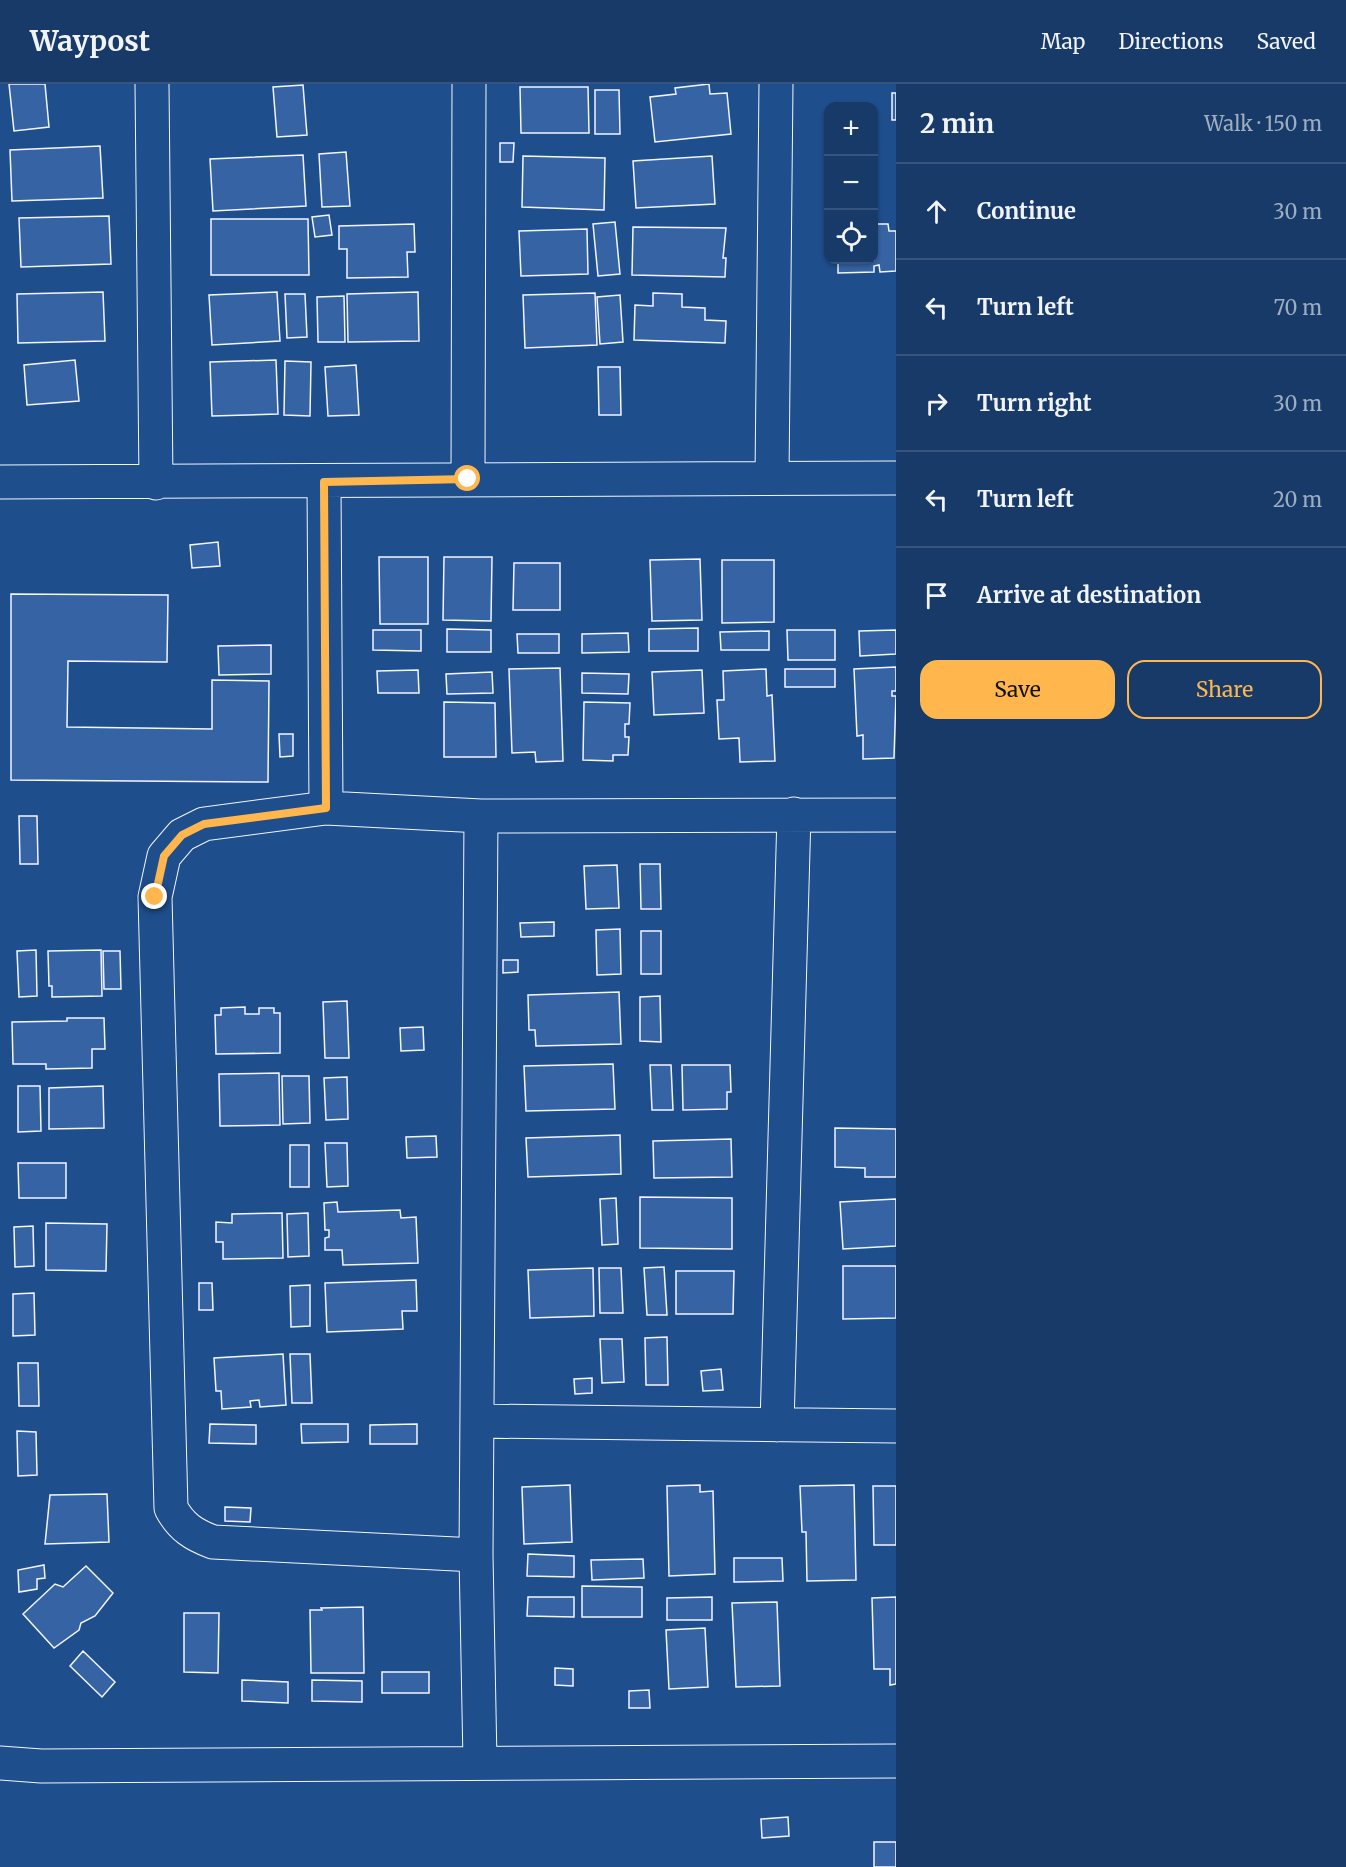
<!DOCTYPE html>
<meta charset="utf-8">
<style>
:root{--surface:#173a69;--page:#20416f;--text:#f1f3f6;--muted:#9eadc0;--line:#36547d;--accent:#ffb74d}
body{margin:0;font-family:Merriweather,serif;background:var(--page);color:var(--text)}
.controls{position:absolute;right:18px;top:18px;display:grid;overflow:hidden;border-radius:12px;box-shadow:0 2px 4px #0004}
.controls button{width:54px;height:54px;display:grid;place-items:center;padding:0;border:0;border-bottom:2px solid var(--line);background:var(--surface);color:var(--text);font:30px sans-serif}
.stop{position:absolute;width:18px;height:18px;margin:-14px;border:4px solid #ffb74d;border-radius:50%;background:#fff}
.stop.end{background:#ffb74d;border-color:#fff;box-shadow:0 2px 6px #0008}
.list{margin:0;padding:0;list-style:none}
h2{display:flex;justify-content:space-between;align-items:center;height:78px;margin:0;padding:0 24px;font-size:26px}
h2 small{font-size:20px;font-weight:400;color:var(--muted)}
.list li{display:grid;grid-template-columns:39px 1fr auto;gap:18px;align-items:center;box-sizing:border-box;height:96px;padding:0 24px;border-top:2px solid var(--line)}
.list b{display:block;font-size:22px;white-space:nowrap}
.list em{font-size:20px;font-style:normal;color:var(--muted)}
.actions{display:flex;gap:12px;padding:18px 24px}
.actions a{flex:1;padding:14px 0;border:2px solid var(--accent);border-radius:18px;text-align:center;font-size:21px;color:var(--accent)}
.actions .main{background:var(--accent);color:#111}
.icon{flex:none;width:33px;height:33px;fill:none;stroke:currentColor;stroke-width:2;stroke-linecap:round;stroke-linejoin:round}
.map{position:relative;flex:none;width:896px;height:1783px;overflow:hidden}
header{display:flex;align-items:center;gap:36px;box-sizing:border-box;height:84px;padding:0 30px;background:var(--surface);border-bottom:2px solid var(--line)}
header strong{font-size:28px}
nav{display:flex;gap:33px;margin-inline-start:auto;font-size:21px}
main{display:flex}
aside{flex:1;background:var(--surface)}
.map>svg:first-child{display:block}
.building{fill:#3563a3;stroke:#f2f6ff;stroke-width:1.5}
.lines{fill:none;stroke-linecap:round;stroke-linejoin:round}
.minor-casing{stroke:#f2f6ff;stroke-width:35}
.minor{stroke:#1f4e8c;stroke-width:33}
.route{stroke:#ffb74d;stroke-width:8}
</style>
<header>
<strong>Waypost</strong>
<nav><a>Map</a><a>Directions</a><a>Saved</a></nav>
</header>
<main>
<div class="map">
<svg width="896" height="1783" viewBox="0 0 896 1783">
<rect width="100%" height="100%" fill="#1f4e8c"/>
<path class="building" d="M9,0H45L49,43L14,47Z
M709,0L710,10L727,9L731,50L655,58L650,13L676,10L675,4Z
M303,1L307,51L277,53L273,3Z
M520,3H588L589,49H521Z
M595,6H619L620,50H595Z
M892,9H896V36H892Z
M500,59H514L513,78H500Z
M100,62L103,114L12,117L10,66Z
M346,68L350,122L322,123L319,70Z
M303,71L306,122L213,127L210,75Z
M523,72L605,74L604,126L522,123Z
M712,72L715,120L636,124L633,77Z
M329,131L332,151L315,153L312,133Z
M109,132L111,180L21,183L19,134Z
M211,135H308L309,191H211Z
M615,138L620,190L598,192L593,140Z
M414,140L415,168H407L408,193L347,194V165H339V142Z
M874,140H888L889,147H896V187L880,188L879,181L874,182V188L838,189V176H874Z
M633,143L726,144L723,174H726L725,193L632,191Z
M587,145L588,190L521,192L519,147Z
M103,208L105,257L18,259L17,210Z
M277,208L280,257L212,261L209,211Z
M418,208L419,257L348,258L347,210Z
M595,209L597,261L525,264L523,211Z
M653,209L682,210V223L705,224V236L726,237L725,259L634,256L635,221L653,222Z
M285,210H305L307,253L287,254Z
M620,211L623,258L600,260L597,213Z
M344,212L345,258H318L317,213Z
M75,276L79,317L27,321L24,281Z
M276,276L278,330L212,332L210,278Z
M285,277L311,278L310,332L284,331Z
M356,281L359,331L328,332L325,283Z
M598,283H620L621,331H599Z
M218,458L220,482L192,484L190,461Z
M379,473H428V540H380Z
M444,473H492L491,537L443,536Z
M700,475L702,536L652,537L650,476Z
M722,476H774V538L722,539Z
M514,479H560V526H513Z
M11,510L168,511L167,578L68,577L67,643L212,645V596L269,597L268,698L11,696Z
M698,544V567H649V545Z
M447,545L491,546V568H447Z
M373,546H421V567L373,566Z
M787,546H835V576H788Z
M896,546V570L860,572L859,547Z
M769,547V566H721L720,548Z
M628,549L629,568L582,569V550Z
M517,550H559V569H518Z
M271,561V590L219,591L218,562Z
M896,583V607H892V612H896L894,674L863,675V651L857,652L854,585Z
M560,584L563,677L536,678L535,668L512,669L509,585Z
M766,585L767,612L772,611L775,677L740,678L739,654L719,655L717,616H724L723,587Z
M785,585H835V603H785Z
M418,586L419,609H378L377,587Z
M702,586L704,629L654,631L652,588Z
M492,588L493,609L447,610L446,590Z
M582,589L629,590L628,610L582,609Z
M444,618L495,619L496,673H444Z
M584,618L630,619L629,640H625V653H629L628,671H613V677L583,676Z
M279,650H293V672L280,673Z
M19,732H37L38,780H20Z
M640,780H660L661,825H641Z
M617,781L619,824L586,825L584,782Z
M554,838V852L521,853L520,839Z
M620,845L621,890L597,891L596,846Z
M641,847H661V890H641Z
M36,866L37,912L19,913L17,867Z
M101,866L102,912L52,913V902H49L48,867Z
M103,867H120L121,905H104Z
M503,876H518V888L503,889Z
M619,908L621,960L536,962L535,946H529L528,911Z
M660,912L661,958L640,957V913Z
M347,917L349,974H325L323,918Z
M245,923V930H259V924H274V929H280V969L216,970L215,931H221V924Z
M67,934H104L105,965H92V984L46,985V980H13L12,938L67,937Z
M423,943L424,966L401,967L400,944Z
M613,980L615,1025L526,1027L524,982Z
M650,981H671L673,1026H652Z
M682,981H730L731,1008H727V1025L683,1026Z
M279,989L280,1041L220,1042L219,990Z
M282,992H309L310,1039L283,1040Z
M347,993L348,1035L326,1036L324,994Z
M18,1002H40L41,1047L18,1048Z
M103,1002L104,1044L49,1045V1004Z
M835,1044L896,1045V1093H865V1084L835,1083Z
M620,1051L621,1090L528,1093L526,1054Z
M436,1052L437,1073L407,1074L406,1053Z
M731,1055L732,1093L654,1094L653,1057Z
M325,1059H347L348,1102L327,1103Z
M290,1061H309V1103H290Z
M18,1079H66V1114H19Z
M640,1113L732,1114V1165L640,1164Z
M616,1114L618,1160L602,1161L600,1115Z
M896,1115V1162L843,1165L840,1118Z
M337,1118L338,1128L400,1126L401,1134L416,1133L418,1179L343,1181L342,1166H325V1154L329,1153V1146H325L324,1119Z
M282,1129L283,1174L223,1175V1158H216V1138L232,1139V1130Z
M308,1129L309,1172L288,1173L287,1130Z
M46,1139L107,1140L106,1187L46,1186Z
M33,1142L34,1182L15,1183L14,1143Z
M843,1182H896V1234L843,1235Z
M664,1183L667,1231H647L644,1184Z
M593,1184L594,1232L530,1234L528,1186Z
M599,1184H621L623,1229H600Z
M676,1187H734L733,1230H676Z
M416,1196L417,1227H402L403,1245L327,1248L325,1199Z
M199,1199H212L213,1226H199Z
M310,1201V1242L291,1243L290,1202Z
M34,1209L35,1251L13,1252V1210Z
M667,1253L668,1301H646L645,1254Z
M600,1255H622L624,1298L602,1299Z
M283,1270L286,1321L260,1323L259,1316L250,1317L251,1323L222,1325L221,1307H216L214,1274Z
M290,1270H310L312,1319H292Z
M18,1279H38L39,1322H19Z
M721,1285L723,1306L703,1307L701,1287Z
M592,1294V1309L575,1310L574,1295Z
M210,1340L256,1341V1360L209,1359Z
M301,1340H348V1358L302,1359Z
M417,1340V1360H370V1341Z
M17,1347L36,1348L37,1391L18,1392Z
M570,1401L572,1458L524,1460L522,1403Z
M700,1401V1408L713,1407L715,1490L669,1492L667,1402Z
M854,1401L856,1496L807,1497L806,1448H802L800,1402Z
M873,1402H896V1461H874Z
M107,1410L109,1458L45,1460L50,1411Z
M225,1423L251,1424L250,1438L225,1437Z
M528,1470L574,1472V1493L527,1492Z
M734,1474H782L783,1497L734,1498Z
M643,1475L644,1494L592,1496L591,1476Z
M44,1481L45,1494L37,1495V1505L19,1508L18,1486Z
M86,1482L113,1509L95,1532L81,1539L79,1546L54,1564L23,1530L55,1500L63,1503Z
M582,1502L642,1503V1533H582Z
M528,1513H574V1533L527,1532Z
M712,1513V1536H667V1514Z
M896,1513V1600L890,1601V1585H874L872,1514Z
M777,1518L780,1602L736,1603L732,1519Z
M363,1523L364,1589H311L310,1526H322L321,1524Z
M184,1529H219L218,1589L184,1588Z
M705,1544L708,1603L669,1605L666,1546Z
M83,1567L115,1598L102,1613L70,1582Z
M555,1584L573,1585V1602L555,1601Z
M382,1588H429V1609H382Z
M242,1596L288,1598V1619L242,1617Z
M312,1596L362,1597V1618L312,1617Z
M649,1606L650,1624H629V1607Z
M788,1733L789,1752L762,1754L761,1735Z
M874,1758H896V1783H874Z"/>
<g class="lines">
<defs>
<path id="minor" d="M152,0L156,399
M772,394L776,0
M468,395L469,0
M0,398L896,394
M324,398L326,724
M478,1337L896,1342
M777,1341L794,730
M476,1471L213,1458C194,1451 181,1443 171,1424L155,813L164,772L182,751L204,740L326,724L481,732L896,731
M480,1678L476,1471L481,732
M0,1679L41,1682L896,1677"/>
</defs>
<use href="#minor" class="minor-casing"/>
<use href="#minor" class="minor"/>
</g>
<g class="lines">
<path class="route" d="M155,813L164,772L182,751L204,740L326,724L324,398L468,395"/>
</g>
</svg>
<div class="controls">
<button>+</button>
<button>−</button>
<button><svg class="icon" aria-label="locate" viewBox="0 0 24 24"><circle cx="12" cy="12" r="6"/><path d="M12 2v4M12 18v4M2 12h4M18 12h4"/></svg></button>
</div>
<div class="stop" style="left:468px;top:395px"></div>
<div class="stop end" style="left:155px;top:813px"></div>
</div>
<aside>
<h2>2 min<small>Walk · 150 m</small></h2>
<ul class="list">
<li><svg class="icon" aria-label="ahead" viewBox="0 0 24 24"><path d="M12 20V5M6 11l6-6 6 6"/></svg><div><b>Continue</b></div><em>30 m</em></li>
<li><svg class="icon" aria-label="left" viewBox="0 0 24 24"><path d="M17 20v-9H6M10 6l-5 5 5 5"/></svg><div><b>Turn left</b></div><em>70 m</em></li>
<li><svg class="icon" aria-label="right" viewBox="0 0 24 24"><path d="M7 20v-9h11M14 6l5 5-5 5"/></svg><div><b>Turn right</b></div><em>30 m</em></li>
<li><svg class="icon" aria-label="left" viewBox="0 0 24 24"><path d="M17 20v-9H6M10 6l-5 5 5 5"/></svg><div><b>Turn left</b></div><em>20 m</em></li>
<li><svg class="icon" aria-label="arrive" viewBox="0 0 24 24"><path d="M6 21V4h12l-3 4 3 4H6"/></svg><div><b>Arrive at destination</b></div></li>
</ul>
<div class="actions"><a class="main">Save</a><a>Share</a></div>
</aside>
</main>
